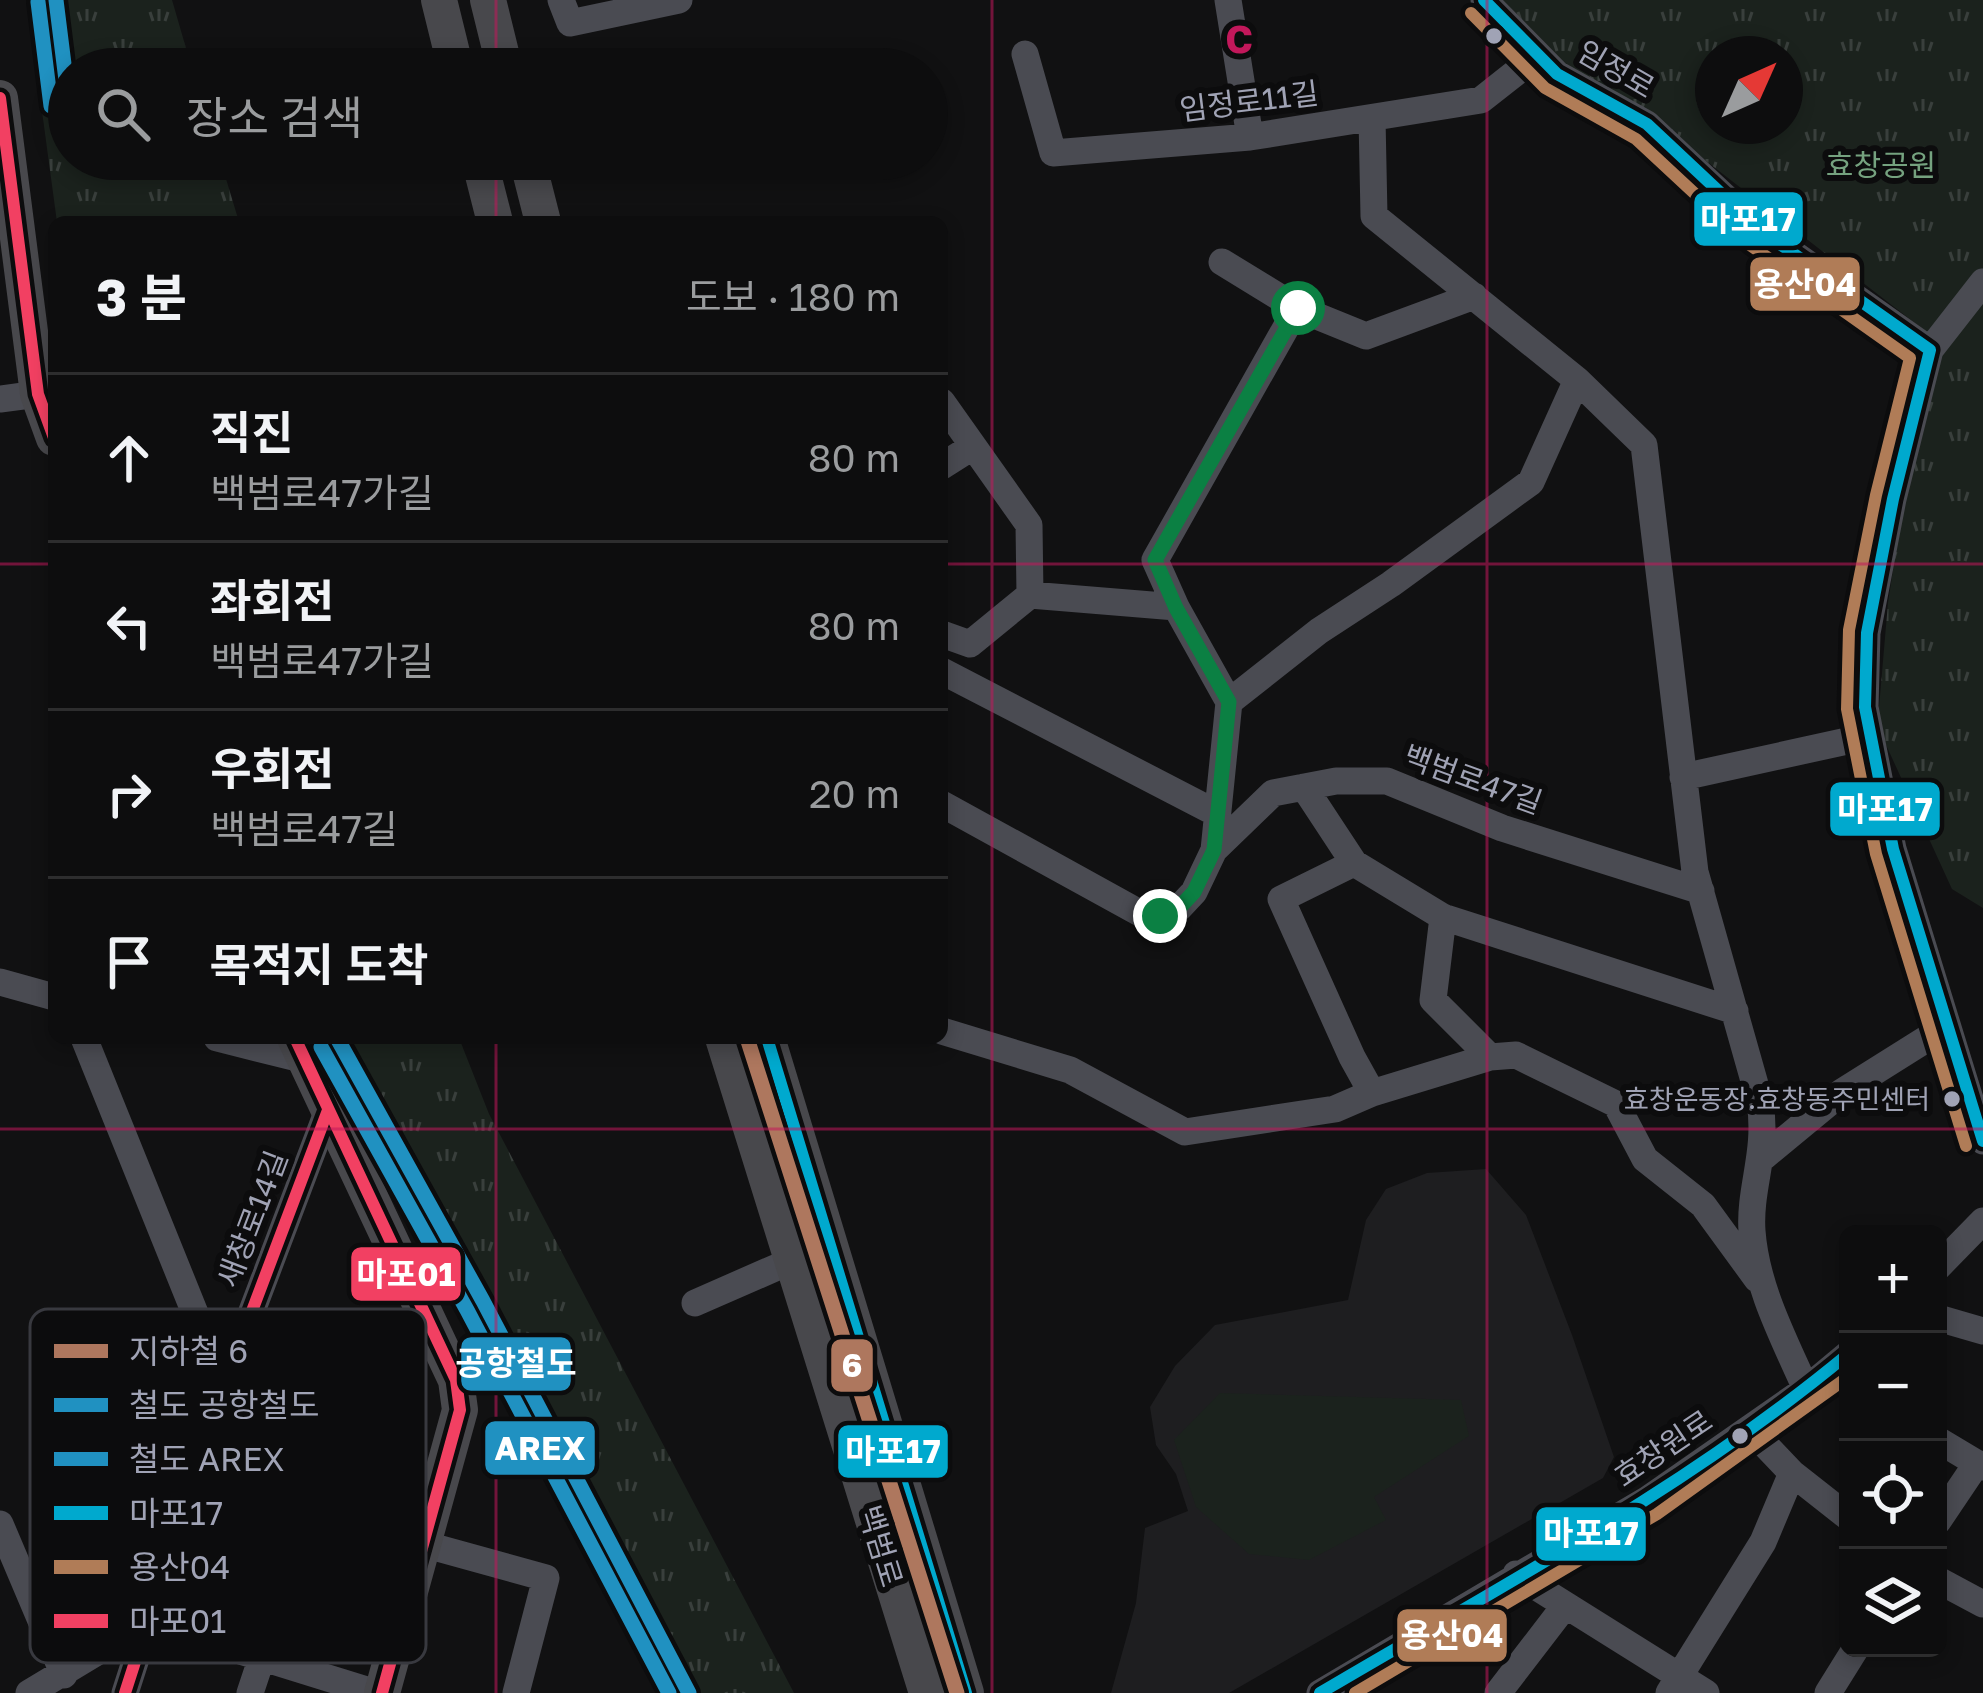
<!DOCTYPE html>
<html lang="ko">
<meta charset="utf-8">
<style>
:root{--surface:#0d0d0e;--page:#1b1b1c;--text:#f1f3f6;--muted:#9a9c9e;--line:#2d2d2e}
body{margin:0;font-family:"Golos Text","Noto Sans KR",sans-serif;background:var(--page);color:var(--text)}
.controls{position:absolute;right:36px;bottom:36px;display:grid;overflow:hidden;border-radius:18px;box-shadow:0 6px 18px #0003}
.controls button{width:108px;height:108px;display:grid;place-items:center;padding:0;border:0;border-bottom:3px solid var(--line);background:var(--surface);color:var(--text);font:60px sans-serif}
.compass{position:absolute;left:1695px;top:36px;width:108px;height:108px;border-radius:50%;background:var(--surface);box-shadow:0 6px 18px #0003;rotate:45deg}
.stop{position:absolute;width:36px;height:36px;margin:-27px;border:9px solid #0b8043;border-radius:50%;background:#fff}
.stop.end{background:#0b8043;border-color:#fff;box-shadow:0 3px 12px #0008}
.list{margin:0;padding:0;list-style:none}
h2{display:flex;justify-content:space-between;align-items:center;height:156px;margin:0;padding:0 48px;font-size:51px}
h2 small{font-size:39px;font-weight:400;color:var(--muted)}
.list li{display:grid;grid-template-columns:78px 1fr auto;gap:36px;align-items:center;box-sizing:border-box;height:168px;padding:0 48px;border-top:3px solid var(--line)}
.list b{display:block;font-size:45px;white-space:nowrap}
.list p{margin:0;font-size:39px;white-space:nowrap;color:var(--muted)}
.list em{font-size:39px;font-style:normal;color:var(--muted)}
.icon{flex:none;width:66px;height:66px;fill:none;stroke:currentColor;stroke-width:2;stroke-linecap:round;stroke-linejoin:round}
.map{position:relative;flex:none;width:1983px;height:1693px;overflow:hidden}
.search{position:absolute;background:var(--surface);box-shadow:0 6px 18px #0003;left:48px;top:48px;width:900px;height:132px;display:flex;align-items:center;gap:30px;box-sizing:border-box;padding:0 42px;border-radius:66px;color:var(--muted);font-size:45px}
.panel{position:absolute;background:var(--surface);box-shadow:0 6px 18px #0003;left:48px;top:216px;width:900px;height:828px;border-radius:18px}
.map>svg:first-child{display:block}
.built{fill:#1e1e20}
.grass{fill:url(#grass-tufts);fill-rule:evenodd}
.garden{fill:#1b221d}
.lines{fill:none;stroke-linecap:round;stroke-linejoin:round}
.minor{stroke:#4a4b52;stroke-width:27}
.major{stroke:#48484c;stroke-width:36}
.bus-1-casing{stroke:#0c0c0d;stroke-width:21}
.bus-2-casing{stroke:#0c0c0d;stroke-width:21}
.bus-3-casing{stroke:#0c0c0d;stroke-width:21}
.bus-1{stroke:#00a9ce;stroke-width:12}
.bus-2{stroke:#b07c57;stroke-width:12}
.bus-3{stroke:#f24062;stroke-width:12}
.rail-1-casing{stroke:#0c0c0d;stroke-width:24}
.rail-2-casing{stroke:#0c0c0d;stroke-width:24}
.rail-1{stroke:#2091c1;stroke-width:15}
.rail-2{stroke:#2091c1;stroke-width:15}
.metro-1-casing{stroke:#0c0c0d;stroke-width:24}
.metro-1{stroke:#ae775e;stroke-width:15}
.route{stroke:#0b8043;stroke-width:15}
.grid{fill:none;stroke:#c2185b;stroke-width:3;stroke-opacity:0.55}
.bus-dot{fill:#a0a3b5;stroke:#0c0c0d;stroke-width:4.5}
.labels{text-anchor:middle;dominant-baseline:central;stroke-width:12;stroke-linejoin:round;paint-order:stroke}
.bus-label{font-size:27px;fill:#a0a3b5;stroke:#0c0c0d;text-anchor:end}
.street-label{font-size:30px;fill:#a0a3b5;stroke:#0c0c0d}
.park-label{font-size:30px;fill:#75a27f;stroke:#0c0c0d}
.key{fill:#0c0c0d;stroke:#38393f;stroke-width:3}
.key-label{font-size:33px;fill:#a0a3b5}
.grid-label{font-size:39px;text-anchor:middle;font-weight:bold;fill:#c2185b;stroke:#0c0c0d;stroke-width:12;stroke-linejoin:round;paint-order:stroke}
.line-badge{stroke:#0c0c0d;stroke-width:4.5}
.badge-label{font-size:33px;text-anchor:middle;font-weight:bold;fill:#fff}
</style>
<div class="map">
<svg width="1983" height="1693" viewBox="0 0 1983 1693">
<defs>
<pattern id="grass-tufts" width="24" height="20" patternUnits="userSpaceOnUse" patternTransform="scale(3)"><rect width="24" height="20" fill="#1b221d"/><path d="M3 7l-1-3M5 7V3M7 7l1-3M15 17l-1-3M17 17v-4M19 17l1-3" fill="none" stroke="#393f3c"/></pattern>
</defs>
<rect width="100%" height="100%" fill="#111112"/>
<path class="built" d="M1486,1169L1526,1215L1572,1335L1614,1457L1603,1478L1229,1693H1111L1136,1603L1145,1528L1188,1511L1176,1474L1156,1445L1150,1407L1175,1366L1215,1325L1348,1300L1366,1220L1386,1189L1427,1173Z"/>
<path class="grass" d="M27,0H172L192,69H69V159H220L239,222H57Z
M1499,0H1983V908L1952,889L1882,736L1879,708L1888,603L1929,334L1652,119L1563,68ZM1713,54H1785V126H1713Z
M341,1038H459L489,1114L794,1693H679Z"/>
<path class="garden" d="M1220,1393L1461,1400L1469,1436L1374,1497L1386,1520L1309,1560L1249,1554L1196,1507L1174,1440Z"/>
<g class="lines">
<path class="minor" d="M561,0L570,23L679,0
M1228,0L1250,137
M1484,0L1557,74L1647,124L1760,230L1930,350L1893,499L1867,633L1865,707L1893,849L1983,1141
M1025,54L1053,153L1250,137L1481,100L1538,55
M1372,118L1374,216L1577,380L1644,445L1695,872L1760,1102C1768,1152 1749,1188 1752,1231C1756,1287 1784,1339 1806,1389
M1222,262L1297,308L1366,336L1474,296
M1930,350L1983,282
M0,399L38,394L54,399
M942,402L1029,525L1030,595L970,644L942,634
M942,466L972,447
M1030,595L1176,607
M942,671L1216,813
M1229,702L1319,631L1391,584L1531,482L1577,380
M1683,777L1870,736
M1304,787L1354,863L1443,917L1735,1011
M942,804L1138,912L1160,916L1179,908L1194,892L1214,850L1273,793L1336,781H1387L1502,828L1701,891
M1214,850L1229,702L1176,607L1155,560L1297,308
M1354,863L1281,899L1352,1057L1372,1093
M1443,917L1433,1000L1490,1057
M0,982L54,997
M942,1031L1070,1070L1185,1132L1335,1109L1372,1093L1490,1057L1516,1055L1616,1104L1645,1159L1703,1205L1757,1279
M84,1038L224,1385
M217,1038L305,1060
M1761,1159L1842,1092L1947,1026
M1938,1267L1983,1221
M695,1303L791,1261
M1938,1318L1983,1331
M1938,1440L1983,1467
M1792,1473L1848,1517
M1938,1521L1977,1463
M0,1524L64,1675
M423,1544L546,1578L516,1693
M1516,1574L1706,1693
M1938,1580L1983,1604
M29,1693L147,1622L376,1693
M125,1693L224,1385L328,1110
M250,1693L262,1657
M1320,1693L1648,1499L1806,1389L1848,1354
M1498,1693L1564,1607
M1669,1693L1763,1542L1792,1473L1750,1429
M1828,1693L1856,1648"/>
<path class="major" d="M439,0L456,69
M488,0L505,69
M0,98L38,394L54,438
M479,159L495,222
M527,159L543,222
M295,1038L456,1380L460,1410L382,1693
M723,1038L927,1693
M767,1038L966,1693"/>
<defs>
<path id="bus-1" d="M1484,0L1557,74L1647,124L1760,230L1930,350L1893,499L1867,633L1865,707L1893,849L1983,1141
M767,1038L966,1693
M1320,1693C1499,1587 1687,1488 1848,1354"/>
<path id="bus-2" d="M1471,13L1545,88L1636,139L1750,245L1910,358L1876,495L1849,630L1847,709L1876,854L1966,1146
M1355,1693L1657,1514L1848,1377"/>
<path id="bus-3" d="M0,98L38,394L54,438
M295,1038L456,1380L460,1410L382,1693
M125,1693L224,1385L328,1110"/>
</defs>
<use href="#bus-1" class="bus-1-casing"/>
<use href="#bus-2" class="bus-2-casing"/>
<use href="#bus-3" class="bus-3-casing"/>
<use href="#bus-1" class="bus-1"/>
<use href="#bus-2" class="bus-2"/>
<use href="#bus-3" class="bus-3"/>
<defs>
<path id="rail-1" d="M56,0L69,104
M337,1038L483,1301L689,1693"/>
<path id="rail-2" d="M38,2L51,106
M321,1047L467,1310L669,1693"/>
</defs>
<use href="#rail-1" class="rail-1-casing"/>
<use href="#rail-2" class="rail-2-casing"/>
<use href="#rail-1" class="rail-1"/>
<use href="#rail-2" class="rail-2"/>
<defs>
<path id="metro-1" d="M747,1038L957,1693"/>
</defs>
<use href="#metro-1" class="metro-1-casing"/>
<use href="#metro-1" class="metro-1"/>
</g>
<g class="lines">
<path class="route" d="M1160,916L1179,908L1194,892L1214,850L1229,702L1176,608L1155,560L1298,308"/>
</g>
<path class="grid" d="M496,0V69M992,0V1693M1487,0V1693M496,159V222M0,564H54M942,564H1983M496,1038V1693M0,1129H1983"/>
<g class="bus-dot">
<circle cx="1494" cy="36" r="10"/>
<circle cx="1952" cy="1099" r="10"/>
<circle cx="1740" cy="1436" r="10"/>
</g>
<g class="labels">
<g class="bus-label">
<text x="1930" y="1099">효창운동장.효창동주민센터</text>
</g>
<g class="street-label">
<text transform="translate(1616 69) rotate(30)">임정로</text>
<text transform="translate(1249 101) rotate(-7)">임정로11길</text>
<text transform="translate(1473 779) rotate(20)">백범로47길</text>
<text transform="translate(252 1219) rotate(-69)">새창로14길</text>
<text transform="translate(1663 1448) rotate(-34)">효창원로</text>
<text transform="translate(881 1546) rotate(73)">백범로</text>
</g>
<g class="park-label">
<text x="1881" y="165">효창공원</text>
</g>
</g>
<rect x="30" y="1309" width="396" height="354" rx="18" class="key"/>
<rect x="54" y="1344" width="54" height="14" fill="#ae775e"/>
<rect x="54" y="1398" width="54" height="14" fill="#2091c1"/>
<rect x="54" y="1452" width="54" height="14" fill="#2091c1"/>
<rect x="54" y="1506" width="54" height="14" fill="#00a9ce"/>
<rect x="54" y="1560" width="54" height="14" fill="#b07c57"/>
<rect x="54" y="1614" width="54" height="14" fill="#f24062"/>
<g class="key-label">
<text x="129" y="1363">지하철 6</text>
<text x="129" y="1417">철도 공항철도</text>
<text x="129" y="1471">철도 AREX</text>
<text x="129" y="1525">마포17</text>
<text x="129" y="1579">용산04</text>
<text x="129" y="1633">마포01</text>
</g>
<g class="grid-label">
<text x="1239" y="53">C</text>
</g>
<g class="line-badge">
<rect x="1692" y="190" width="113" height="58" rx="12" fill="#00a9ce"/>
<rect x="1748" y="255" width="114" height="58" rx="12" fill="#b07c57"/>
<rect x="1828" y="780" width="114" height="58" rx="12" fill="#00a9ce"/>
<rect x="349" y="1245" width="114" height="58" rx="12" fill="#f24062"/>
<rect x="459" y="1335" width="114" height="58" rx="12" fill="#2091c1"/>
<rect x="829" y="1337" width="46" height="57" rx="12" fill="#ae775e"/>
<rect x="483" y="1419" width="114" height="58" rx="12" fill="#2091c1"/>
<rect x="836" y="1423" width="114" height="57" rx="12" fill="#00a9ce"/>
<rect x="1534" y="1505" width="114" height="58" rx="12" fill="#00a9ce"/>
<rect x="1395" y="1607" width="114" height="57" rx="12" fill="#b07c57"/>
</g>
<g class="badge-label">
<text x="1748" y="231">마포17</text>
<text x="1805" y="296">용산04</text>
<text x="1885" y="821">마포17</text>
<text x="406" y="1286">마포01</text>
<text x="516" y="1375">공항철도</text>
<text x="852" y="1377">6</text>
<text x="540" y="1460">AREX</text>
<text x="893" y="1463">마포17</text>
<text x="1591" y="1545">마포17</text>
<text x="1452" y="1647">용산04</text>
</g>
</svg>
<div class="controls">
<button>+</button>
<button>−</button>
<button><svg class="icon" aria-label="locate" viewBox="0 0 24 24"><circle cx="12" cy="12" r="6"/><path d="M12 2v4M12 18v4M2 12h4M18 12h4"/></svg></button>
<button><svg class="icon" aria-label="layers" viewBox="0 0 24 24"><path d="M12 4l9 5-9 5-9-5zM3 14l9 5 9-5"/></svg></button>
</div>
<svg class="compass" viewBox="-18 -18 36 36"><path d="M0-13l5 13h-10z" fill="#e53935"/><path d="M0 13l5-13h-10z" fill="#9a9c9e"/></svg>
<div class="stop" style="left:1298px;top:308px"></div>
<div class="stop end" style="left:1160px;top:916px"></div>
<div class="search"><svg class="icon" aria-label="search" viewBox="0 0 24 24"><circle cx="10" cy="10" r="6"/><path d="M15 15l6 6"/></svg>장소 검색</div>
<section class="panel">
<h2>3 분<small>도보 · 180 m</small></h2>
<ul class="list">
<li><svg class="icon" aria-label="ahead" viewBox="0 0 24 24"><path d="M12 20V5M6 11l6-6 6 6"/></svg><div><b>직진</b><p>백범로47가길</p></div><em>80 m</em></li>
<li><svg class="icon" aria-label="left" viewBox="0 0 24 24"><path d="M17 20v-9H6M10 6l-5 5 5 5"/></svg><div><b>좌회전</b><p>백범로47가길</p></div><em>80 m</em></li>
<li><svg class="icon" aria-label="right" viewBox="0 0 24 24"><path d="M7 20v-9h11M14 6l5 5-5 5"/></svg><div><b>우회전</b><p>백범로47길</p></div><em>20 m</em></li>
<li><svg class="icon" aria-label="arrive" viewBox="0 0 24 24"><path d="M6 21V4h12l-3 4 3 4H6"/></svg><div><b>목적지 도착</b></div></li>
</ul>
</section>
</div>
